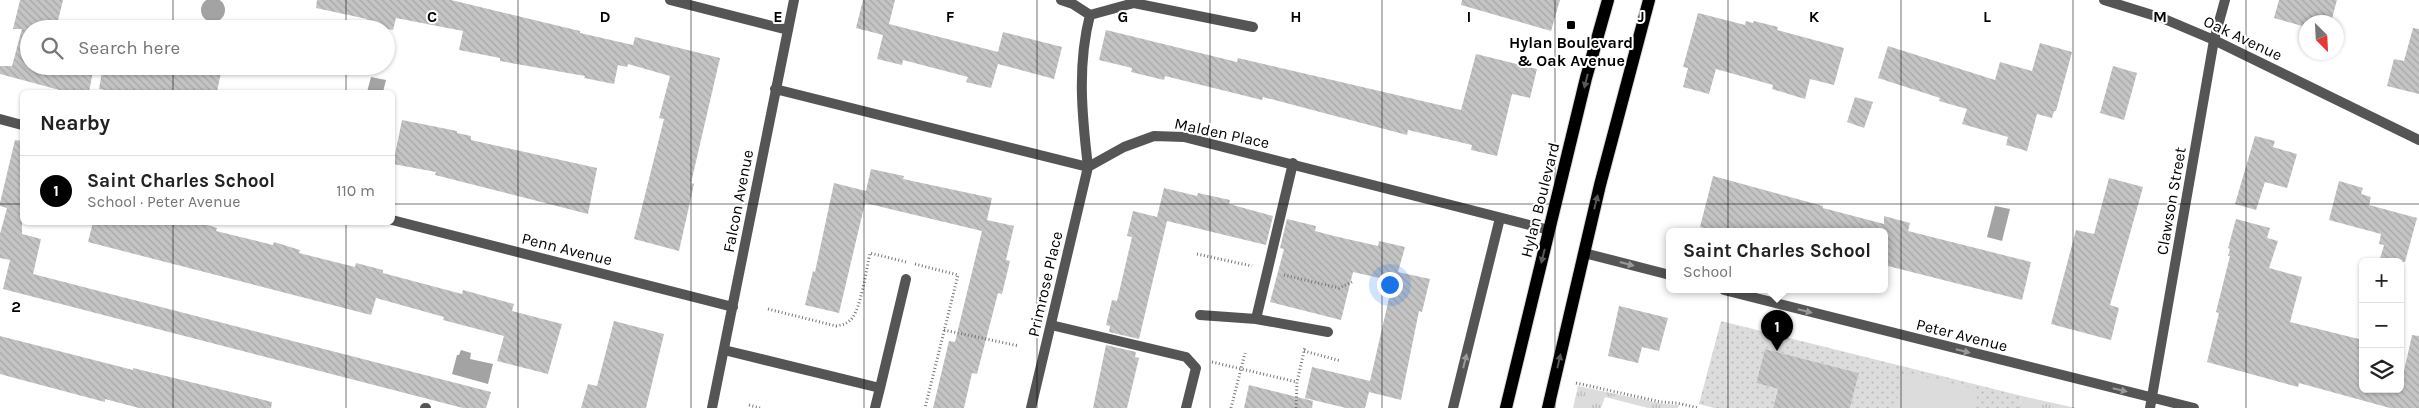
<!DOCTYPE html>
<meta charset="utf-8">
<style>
:root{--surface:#fff;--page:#f2f2f2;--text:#222;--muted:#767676;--line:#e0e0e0;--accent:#000}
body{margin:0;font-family:Karla,sans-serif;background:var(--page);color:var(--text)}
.controls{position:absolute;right:15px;bottom:15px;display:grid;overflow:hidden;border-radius:8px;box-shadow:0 1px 4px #0004}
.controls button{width:45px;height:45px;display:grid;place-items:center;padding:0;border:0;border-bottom:1px solid var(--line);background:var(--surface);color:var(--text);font:25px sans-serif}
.compass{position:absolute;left:2299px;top:15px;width:45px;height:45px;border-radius:50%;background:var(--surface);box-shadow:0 1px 4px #0004;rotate:156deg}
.you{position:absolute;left:1389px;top:284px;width:18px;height:18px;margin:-12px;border:4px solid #fff;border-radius:50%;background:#1a73e8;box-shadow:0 0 0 8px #1a73e833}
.badge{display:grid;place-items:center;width:32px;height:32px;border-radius:50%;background:var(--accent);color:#fff;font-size:16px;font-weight:700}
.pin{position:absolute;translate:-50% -41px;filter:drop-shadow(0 1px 2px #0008)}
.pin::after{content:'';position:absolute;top:26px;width:18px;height:15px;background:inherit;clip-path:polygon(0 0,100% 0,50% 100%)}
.popup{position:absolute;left:1666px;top:228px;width:222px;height:65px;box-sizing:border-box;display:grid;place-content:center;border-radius:8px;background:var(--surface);filter:drop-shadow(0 1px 4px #0005);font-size:16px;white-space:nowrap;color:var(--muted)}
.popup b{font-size:19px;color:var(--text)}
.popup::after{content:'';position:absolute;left:50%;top:100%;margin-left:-10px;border:10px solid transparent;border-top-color:var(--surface)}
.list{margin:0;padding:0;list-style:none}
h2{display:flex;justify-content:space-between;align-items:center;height:65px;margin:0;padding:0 20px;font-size:21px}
h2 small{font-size:16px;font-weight:400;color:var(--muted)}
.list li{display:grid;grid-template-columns:32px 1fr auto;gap:15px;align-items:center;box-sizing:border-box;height:70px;padding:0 20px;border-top:1px solid var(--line)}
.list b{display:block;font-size:19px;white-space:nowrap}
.list p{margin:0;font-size:16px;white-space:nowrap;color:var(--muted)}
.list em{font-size:16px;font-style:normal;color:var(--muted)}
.icon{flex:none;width:28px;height:28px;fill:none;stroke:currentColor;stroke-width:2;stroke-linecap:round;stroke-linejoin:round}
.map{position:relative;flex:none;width:2419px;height:408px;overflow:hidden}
.search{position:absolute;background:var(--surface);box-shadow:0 1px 4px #0004;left:20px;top:20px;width:375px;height:55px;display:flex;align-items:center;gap:12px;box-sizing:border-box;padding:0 18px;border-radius:28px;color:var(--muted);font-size:19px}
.panel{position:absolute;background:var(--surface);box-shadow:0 1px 4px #0004;left:20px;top:90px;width:375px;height:135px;border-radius:8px}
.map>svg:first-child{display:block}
.grass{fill:url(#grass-tufts)}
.park{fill:url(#park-dots)}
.pitch{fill:#dcdcdc}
.water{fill:#a3a3a3}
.building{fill:url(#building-back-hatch)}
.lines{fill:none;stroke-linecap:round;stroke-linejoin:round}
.primary-casing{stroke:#dbdbdb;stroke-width:14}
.path{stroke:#777;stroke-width:3;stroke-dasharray:1 2.5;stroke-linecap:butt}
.lane{stroke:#555;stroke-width:10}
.street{stroke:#555;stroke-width:10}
.primary{stroke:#000;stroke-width:12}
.oneway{fill:#595959}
.oneway2{fill:#999}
.grid{fill:none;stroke:#000;stroke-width:1;stroke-opacity:0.55}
.poi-dot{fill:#000;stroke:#fff;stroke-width:2}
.labels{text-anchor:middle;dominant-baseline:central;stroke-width:4;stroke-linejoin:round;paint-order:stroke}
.street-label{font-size:16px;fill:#000;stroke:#fff}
.poi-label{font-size:16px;font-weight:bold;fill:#000;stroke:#fff}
.grid-label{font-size:16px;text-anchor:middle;font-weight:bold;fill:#000;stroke:#fff;stroke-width:4;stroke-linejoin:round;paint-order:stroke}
</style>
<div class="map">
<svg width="2419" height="408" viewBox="0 0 2419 408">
<defs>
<pattern id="grass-tufts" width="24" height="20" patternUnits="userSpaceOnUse" patternTransform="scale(1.25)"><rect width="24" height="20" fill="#dcdcdc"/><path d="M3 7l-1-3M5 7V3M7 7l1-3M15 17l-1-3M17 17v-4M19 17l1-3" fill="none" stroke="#bbb"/></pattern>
<pattern id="park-dots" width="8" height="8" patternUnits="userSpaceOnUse" patternTransform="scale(1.25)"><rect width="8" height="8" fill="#dcdcdc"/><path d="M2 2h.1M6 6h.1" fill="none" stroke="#bbb" stroke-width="1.8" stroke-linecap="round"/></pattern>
<pattern id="building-back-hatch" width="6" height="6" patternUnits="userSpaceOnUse" patternTransform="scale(1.25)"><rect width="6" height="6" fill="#c4c4c4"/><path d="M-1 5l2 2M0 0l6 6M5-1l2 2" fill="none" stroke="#a7a7a7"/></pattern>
</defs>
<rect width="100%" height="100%" fill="#fff"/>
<path class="grass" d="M1578,386L1664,404L1679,405L1678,408H1648L1605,397L1601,408H1573Z
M2022,396L2076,408H2019Z"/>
<path class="park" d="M1721,321L2022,396L2019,408H1850L1859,373L1765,349L1756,383L1778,389L1773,408H1714L1699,404Z"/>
<path class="pitch" d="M1904,372L1979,390L1974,408H1895Z"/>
<path class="water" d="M201 10a12 12 0 1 1 24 0a12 12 0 1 1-24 0Z
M371,77L386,80L383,92H367Z
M1995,206L2010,209L2002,241L1987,237Z
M461,350L471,353L470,359L493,364L488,384L452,374L457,355H459Z"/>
<path class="building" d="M20,0H63L56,29H29V66H62L93,71L89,92H67L0,74V66H12L22,29H13Z
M317,0H451L580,31V33L633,45L635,37L720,58L691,183L694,184L679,251L634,239L664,119L659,118L670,76L628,64L627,67L618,65L614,84L584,78L585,76L500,61V58L459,50L463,31L396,18L393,30L366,25L367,19L316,8Z
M863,0H895L889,24L998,52L1003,32L1062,47L1054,79L998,64L991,88L966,82L968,77L903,60L902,65L877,59L883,35L856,28Z
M1462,0H1560L1551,31L1461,5Z
M2279,0H2337L2331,22H2306V27L2274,18Z
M1698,13L1745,25L1746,21L1753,23L1754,21L1778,27L1777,30L1844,48L1834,85L1810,79L1805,99L1772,89L1773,85L1716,69L1709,94L1683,87L1688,68L1683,67Z
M2413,28L2419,29V94L2387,86L2394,59L2404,61Z
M1106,30L1237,62L1238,58L1461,110L1476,54L1537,69L1530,98L1512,94L1497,156L1471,150L1472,145L1408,130L1407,135L1263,97L1262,100L1165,76L1164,80L1131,72L1132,68L1099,60Z
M2040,43L2072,52L2056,111H2054L2052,118L2037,114L2027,151L2006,145L2008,137L1962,124L1967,109L1939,101L1940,98L1878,78L1888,46L1995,80L2000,62L2032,71Z
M103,66H195L221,72L217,92H119L99,89Z
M2113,66L2137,73L2124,120L2100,113Z
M1855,97L1873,102L1864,128L1847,122Z
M402,120L457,131V133L471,136V140L597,168L588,214L435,175L436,172L393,164Z
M2255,136L2275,141L2273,147L2297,154L2287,188L2265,182L2256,210L2235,204Z
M15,140L22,141V234L41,239L33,274L491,392L486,408H463L3,289L10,260L0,258V234L7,208L0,206V203Z
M871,169L904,176L903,179L992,198L987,220L1014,226L1006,260L1010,261L1002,294L998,293L977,374L972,373L964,408H933L949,341L955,342L982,231L865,203L839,313L805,305L813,271L815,272L834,183L866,191Z
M1713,176L1823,206V208L1884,224V216L1910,223L1908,231L2031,262L2022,300L1884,265V232H1721L1700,227Z
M2109,178L2143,187L2110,305L2119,308L2111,340L2051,324L2076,230L2094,234Z
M2339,181L2363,188L2361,194L2371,197L2369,205L2417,218L2405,262H2379L2384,245L2379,244L2381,234L2329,220Z
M1164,188L1197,196L1198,193L1230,200L1229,204L1273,216L1266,245L1167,221L1139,339L1109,332L1110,326L1106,325L1112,300L1117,301L1132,237L1127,236L1133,211L1157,217Z
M1287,219L1316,226L1315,231L1334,236L1378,246L1379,241L1405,247L1398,272L1430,279L1422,312L1419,311L1401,400L1369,392L1365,408H1346L1305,398L1312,367L1370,381L1393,281L1353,272L1341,320L1270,302L1284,249L1280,248Z
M2236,219L2270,228L2267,238L2278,241L2269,268L2302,277L2290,322L2363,340V389H2400L2412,335L2419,336V408H2390L2299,383L2298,387L2207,362L2219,313L2216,312L2230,256H2228L2230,249L2228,248Z
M93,222H198L217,228L216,231L273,245L274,242L300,250L299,253L355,267L356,263L383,270V273L462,294L463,290L514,304L512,311L562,324L548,374L497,361L504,336L443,320L444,317L376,298L371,315L88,242Z
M1619,306L1668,318L1659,351L1642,347L1638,363L1608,356Z
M614,321L664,334L646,408H581L588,384L597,386Z
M0,336L133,370V368L272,402L271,408H139L105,399V402L22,380L0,374Z
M1106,345L1136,352L1135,357L1139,358L1127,408H1093Z
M1765,349L1859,373L1850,408H1773L1778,389L1756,383Z
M1249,385L1313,401L1312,408H1244Z"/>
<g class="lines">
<defs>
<path id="primary" d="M1506,408L1586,78L1608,0
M1548,408L1600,185L1649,0"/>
</defs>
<use href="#primary" class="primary-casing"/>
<path class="path" d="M1197,254L1252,266
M915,264L958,275L925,408
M1284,275L1339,288L1352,282
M768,309L836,326C843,325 849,323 853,317C861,305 867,268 870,253L906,262
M944,330L1019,346
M1304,351L1341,361
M1212,362L1297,382
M1576,383L1661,402L1677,403L1698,408
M749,405L760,408
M1231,408L1245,353
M1296,408L1297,382L1305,347"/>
<path class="lane" d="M1061,0L1073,4L1090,15
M1088,167C1082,116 1077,65 1090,15L1134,3L1253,27
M1200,315L1256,319L1328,332
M1256,319L1293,163
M1051,325L1186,357L1196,368L1186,408
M724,350L880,388L875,408
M880,388L906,279
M425,408H426
M1453,408L1500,218"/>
<path class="street" d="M670,0L788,30
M2104,0L2162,18L2214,40L2419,140
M775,89L1088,167L1124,147L1154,136L1184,137L1549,230
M0,119L22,125
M392,220L733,307
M1584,253L1670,275
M1724,290L2194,408
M712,408L794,0
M1031,408L1088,167
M2150,408L2214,40L2225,0"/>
<use href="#primary" class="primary"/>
</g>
<defs><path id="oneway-solid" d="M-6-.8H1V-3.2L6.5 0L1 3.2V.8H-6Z" transform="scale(1.25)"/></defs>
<g class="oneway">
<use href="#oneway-solid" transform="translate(1586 81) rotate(104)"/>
<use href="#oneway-solid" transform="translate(1596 202) rotate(-76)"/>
<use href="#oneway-solid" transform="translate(1543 256) rotate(104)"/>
<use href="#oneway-solid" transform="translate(1559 361) rotate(-77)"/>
</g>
<g class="oneway2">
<use href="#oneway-solid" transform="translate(1627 264) rotate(15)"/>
<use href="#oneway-solid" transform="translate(1805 311) rotate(14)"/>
<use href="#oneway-solid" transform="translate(1963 351) rotate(14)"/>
<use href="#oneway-solid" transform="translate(1465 361) rotate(-76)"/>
<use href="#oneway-solid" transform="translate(2120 390) rotate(13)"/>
</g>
<path class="grid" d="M173,0V29M346,0V29M518,0V408M691,0V408M864,0V408M1037,0V408M1210,0V408M1382,0V408M1555,0V408M1728,0V408M1901,0V408M2073,0V408M2246,0V408M173,66V92M346,66V92M0,204H22M392,204H2419M173,222V408M346,222V408"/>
<rect class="poi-dot" x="1566" y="20" width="10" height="10" rx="2.5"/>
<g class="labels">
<g class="street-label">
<text transform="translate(2243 38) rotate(25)">Oak Avenue</text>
<text transform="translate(1222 133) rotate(12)">Malden Place</text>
<text transform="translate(1540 200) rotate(-76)">Hylan Boulevard</text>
<text transform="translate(738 201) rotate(-79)">Falcon Avenue</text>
<text transform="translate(2171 201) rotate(-80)">Clawson Street</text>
<text transform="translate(567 249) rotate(14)">Penn Avenue</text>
<text transform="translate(1045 284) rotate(-77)">Primrose Place</text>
<text transform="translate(1962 335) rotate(14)">Peter Avenue</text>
</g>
<g class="poi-label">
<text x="1571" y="42">Hylan Boulevard<tspan x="1571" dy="18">&amp; Oak Avenue</tspan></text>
</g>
</g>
<g class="grid-label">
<text x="432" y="22">C</text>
<text x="605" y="22">D</text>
<text x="778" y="22">E</text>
<text x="950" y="22">F</text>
<text x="1123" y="22">G</text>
<text x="1296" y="22">H</text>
<text x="1469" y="22">I</text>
<text x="1641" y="22">J</text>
<text x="1814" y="22">K</text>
<text x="1987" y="22">L</text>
<text x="2160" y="22">M</text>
<text x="16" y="312">2</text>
</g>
</svg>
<div class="controls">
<button>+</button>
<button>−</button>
<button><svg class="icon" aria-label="layers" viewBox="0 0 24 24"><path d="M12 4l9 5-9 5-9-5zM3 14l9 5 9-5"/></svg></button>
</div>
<svg class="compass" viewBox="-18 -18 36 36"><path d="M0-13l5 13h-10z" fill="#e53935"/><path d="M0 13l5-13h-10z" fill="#767676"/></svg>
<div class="you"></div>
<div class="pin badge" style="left:1777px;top:351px">1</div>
<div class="popup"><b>Saint Charles School</b>School</div>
<div class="search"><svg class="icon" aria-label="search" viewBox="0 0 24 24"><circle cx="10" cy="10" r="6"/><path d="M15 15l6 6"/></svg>Search here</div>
<section class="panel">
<h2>Nearby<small></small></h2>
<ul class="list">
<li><span class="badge">1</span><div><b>Saint Charles School</b><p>School · Peter Avenue</p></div><em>110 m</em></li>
</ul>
</section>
</div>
